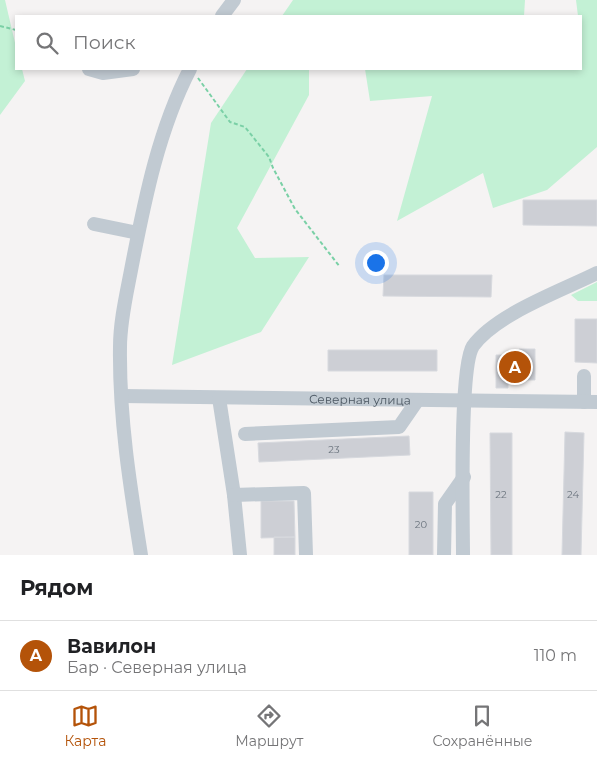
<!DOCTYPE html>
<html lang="ru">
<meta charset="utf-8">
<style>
:root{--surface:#fff;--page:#f2f2f2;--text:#202124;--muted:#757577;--line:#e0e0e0;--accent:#b45309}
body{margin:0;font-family:Montserrat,sans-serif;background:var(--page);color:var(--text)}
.you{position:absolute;left:375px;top:262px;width:18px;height:18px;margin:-12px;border:4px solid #fff;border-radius:50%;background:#1a73e8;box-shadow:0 0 0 8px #1a73e833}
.badge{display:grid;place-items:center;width:32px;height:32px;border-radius:50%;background:var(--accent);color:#fff;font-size:16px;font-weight:700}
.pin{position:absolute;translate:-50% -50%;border:2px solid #fff;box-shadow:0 1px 5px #0006}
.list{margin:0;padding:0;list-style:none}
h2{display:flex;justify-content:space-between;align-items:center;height:65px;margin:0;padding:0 20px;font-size:21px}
h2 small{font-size:16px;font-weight:400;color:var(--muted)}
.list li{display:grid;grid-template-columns:32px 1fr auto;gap:15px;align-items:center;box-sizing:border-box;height:70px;padding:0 20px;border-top:1px solid var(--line)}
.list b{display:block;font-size:19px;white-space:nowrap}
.list p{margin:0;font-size:16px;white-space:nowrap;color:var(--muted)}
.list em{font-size:16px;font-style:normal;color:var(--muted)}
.icon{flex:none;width:28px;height:28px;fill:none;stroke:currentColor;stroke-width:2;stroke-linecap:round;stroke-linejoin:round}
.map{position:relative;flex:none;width:597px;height:555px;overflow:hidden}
.search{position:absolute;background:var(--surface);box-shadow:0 2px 8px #0003;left:15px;right:15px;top:15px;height:55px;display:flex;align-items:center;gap:12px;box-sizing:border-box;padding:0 18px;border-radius:0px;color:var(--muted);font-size:19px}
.sheet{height:135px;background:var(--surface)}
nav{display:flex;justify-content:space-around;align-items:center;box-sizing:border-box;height:70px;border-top:1px solid var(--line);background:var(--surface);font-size:14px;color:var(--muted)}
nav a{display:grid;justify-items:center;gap:2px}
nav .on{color:var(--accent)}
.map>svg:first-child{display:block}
.green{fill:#c3f1d5}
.building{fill:#cdcfd5;stroke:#d7d9de}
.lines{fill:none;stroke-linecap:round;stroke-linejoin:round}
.path{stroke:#7ad0a6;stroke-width:2;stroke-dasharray:4 2.5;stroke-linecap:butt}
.minor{stroke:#c1cad2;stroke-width:14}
.labels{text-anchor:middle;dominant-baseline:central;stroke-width:4;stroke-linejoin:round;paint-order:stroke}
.number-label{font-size:10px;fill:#6b747e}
.street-label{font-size:12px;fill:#4a5661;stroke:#fff}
</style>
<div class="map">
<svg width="597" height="555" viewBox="0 0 597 555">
<rect width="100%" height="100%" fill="#f5f3f3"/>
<path class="green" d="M0,0H5L16,47V69H22L25,81L0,115Z
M293,0H525L524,16H282Z
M576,0H597V147L547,190L493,208L483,173L397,221L432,96L370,101L365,69H581V16H578Z
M247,69H309V95L237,228L255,258L309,257L261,332L172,365L211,123Z
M597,282V301H578L571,295Z"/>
<path class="building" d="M523,200H597V226L523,225Z
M384,275H492L491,297L383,296Z
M575,319H597V363L575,362Z
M519,349H535V380H508V388H496V355H519Z
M328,350H437V371H328Z
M565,432L584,433L581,555H562Z
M490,433H512V555H491Z
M409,436L410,455L259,462L258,443Z
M409,492H433V555H409Z
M261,501H294L295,537L261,538Z
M274,537H295V555H274Z"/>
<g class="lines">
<path class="path" d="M0,26L16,30
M198,78L230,122L245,127L269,157L273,168L295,209L340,267"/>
<g class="minor">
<path d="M222,16L234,0"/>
<path d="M89,69L103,73L133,69"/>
<path d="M94,224L138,233"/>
<path d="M584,376V402"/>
<path id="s1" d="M122,396L597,402"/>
<path d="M219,398L234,495L240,555"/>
<path d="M245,434L399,427L417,401"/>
<path d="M234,495L304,493L306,555"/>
<path d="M141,555C130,486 119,417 120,347C120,320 127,292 132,265C145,198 159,129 190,69"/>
<path d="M444,555L445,504L464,477"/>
<path d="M463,555C463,521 459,367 473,346C496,314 561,291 597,273"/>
</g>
</g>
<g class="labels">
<g class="number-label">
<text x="334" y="449">23</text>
<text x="501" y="494">22</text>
<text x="573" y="494">24</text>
<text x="421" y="524">20</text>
</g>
<g class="street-label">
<text stroke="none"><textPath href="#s1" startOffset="238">Северная улица</textPath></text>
</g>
</g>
</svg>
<div class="you"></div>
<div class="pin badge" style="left:515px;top:367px">A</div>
<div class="search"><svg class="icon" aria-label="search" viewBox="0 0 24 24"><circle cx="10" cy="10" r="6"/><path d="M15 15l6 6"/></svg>Поиск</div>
</div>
<section class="sheet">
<h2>Рядом<small></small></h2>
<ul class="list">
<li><span class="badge">A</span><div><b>Вавилон</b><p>Бар · Северная улица</p></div><em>110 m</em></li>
</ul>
</section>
<nav>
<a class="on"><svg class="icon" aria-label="map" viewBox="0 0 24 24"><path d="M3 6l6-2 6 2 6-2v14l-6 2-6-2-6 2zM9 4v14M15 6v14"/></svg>Карта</a>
<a><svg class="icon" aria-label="directions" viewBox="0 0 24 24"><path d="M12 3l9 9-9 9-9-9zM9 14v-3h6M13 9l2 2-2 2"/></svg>Маршрут</a>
<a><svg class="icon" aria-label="saved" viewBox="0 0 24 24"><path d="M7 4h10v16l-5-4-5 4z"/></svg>Сохранённые</a>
</nav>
